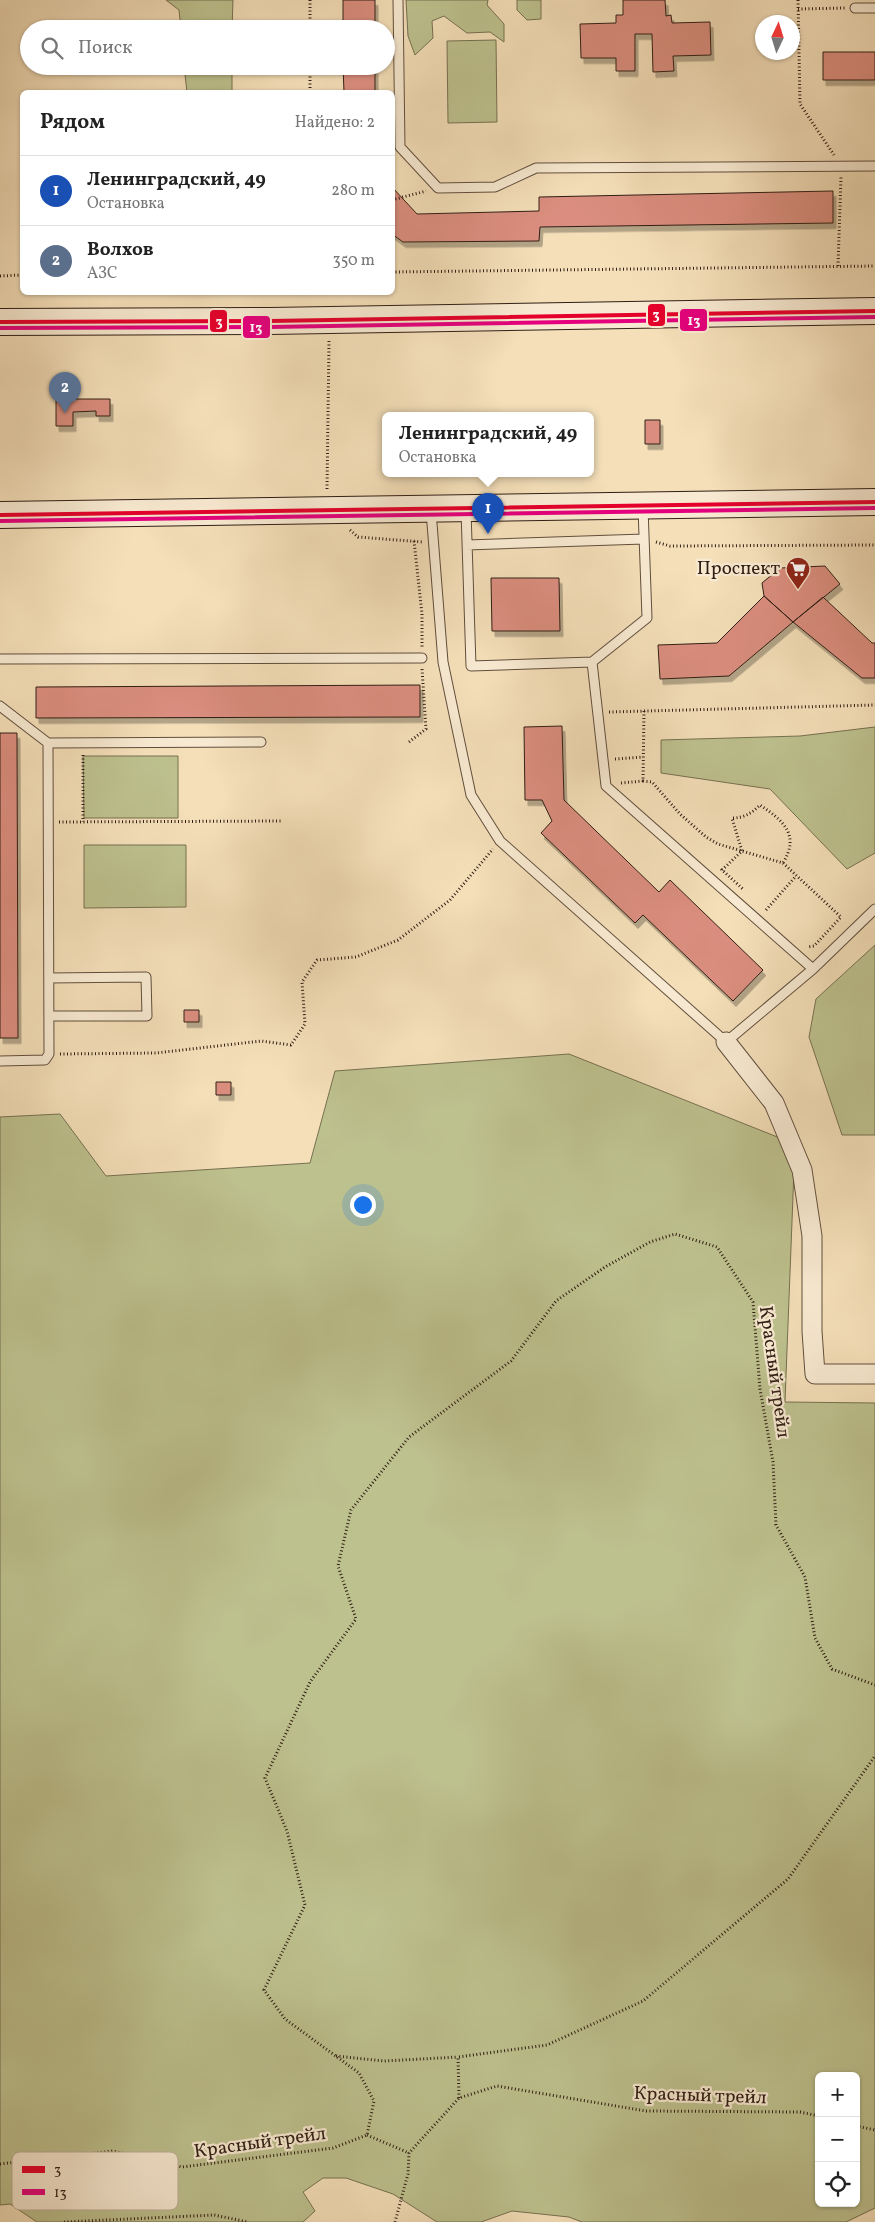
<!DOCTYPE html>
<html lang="ru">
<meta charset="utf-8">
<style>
:root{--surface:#fff;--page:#f2f2f2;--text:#222;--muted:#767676;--line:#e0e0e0;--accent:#8f2418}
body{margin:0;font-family:Vollkorn,serif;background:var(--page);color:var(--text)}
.controls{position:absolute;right:15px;bottom:15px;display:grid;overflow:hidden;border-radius:8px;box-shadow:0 1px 4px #0004}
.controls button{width:45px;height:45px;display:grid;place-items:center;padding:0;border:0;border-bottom:1px solid var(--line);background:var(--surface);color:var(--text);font:25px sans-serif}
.compass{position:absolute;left:755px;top:15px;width:45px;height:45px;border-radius:50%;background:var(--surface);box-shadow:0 1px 4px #0004;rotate:4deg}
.you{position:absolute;left:362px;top:1204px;width:18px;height:18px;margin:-12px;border:4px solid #fff;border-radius:50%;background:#1a73e8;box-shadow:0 0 0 8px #1a73e833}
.badge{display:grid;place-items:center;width:32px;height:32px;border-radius:50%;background:var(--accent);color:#fff;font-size:16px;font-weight:700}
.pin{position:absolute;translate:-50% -41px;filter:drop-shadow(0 1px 2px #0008)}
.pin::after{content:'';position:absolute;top:26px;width:18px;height:15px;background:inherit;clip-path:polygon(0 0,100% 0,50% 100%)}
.popup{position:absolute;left:382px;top:412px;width:212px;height:65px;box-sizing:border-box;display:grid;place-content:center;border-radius:8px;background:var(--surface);filter:drop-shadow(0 1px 4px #0005);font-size:16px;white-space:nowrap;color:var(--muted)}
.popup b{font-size:19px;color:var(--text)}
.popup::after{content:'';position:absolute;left:50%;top:100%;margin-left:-10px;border:10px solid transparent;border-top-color:var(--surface)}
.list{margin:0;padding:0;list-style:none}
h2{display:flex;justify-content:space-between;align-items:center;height:65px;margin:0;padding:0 20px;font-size:21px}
h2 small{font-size:16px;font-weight:400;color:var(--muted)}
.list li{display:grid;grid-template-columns:32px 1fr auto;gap:15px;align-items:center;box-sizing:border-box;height:70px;padding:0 20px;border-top:1px solid var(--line)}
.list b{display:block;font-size:19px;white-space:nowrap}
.list p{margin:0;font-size:16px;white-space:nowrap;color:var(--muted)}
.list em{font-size:16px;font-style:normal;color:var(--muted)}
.icon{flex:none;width:28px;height:28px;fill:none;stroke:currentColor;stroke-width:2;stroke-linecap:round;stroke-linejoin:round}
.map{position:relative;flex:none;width:875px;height:2222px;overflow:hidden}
.search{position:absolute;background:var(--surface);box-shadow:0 1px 4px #0004;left:20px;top:20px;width:375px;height:55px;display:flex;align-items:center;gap:12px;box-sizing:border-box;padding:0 18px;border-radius:28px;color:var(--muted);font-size:19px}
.panel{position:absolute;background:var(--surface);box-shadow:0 1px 4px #0004;left:20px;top:90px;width:375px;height:205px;border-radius:8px}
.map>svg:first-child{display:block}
.green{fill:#bdc18e;stroke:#767051;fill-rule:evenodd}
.building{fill:#db8e7f;stroke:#301e14;filter:url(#shadow)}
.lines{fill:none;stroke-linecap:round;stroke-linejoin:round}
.lane-casing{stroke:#614e3d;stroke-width:11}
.street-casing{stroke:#614e3d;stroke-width:21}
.secondary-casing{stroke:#301e14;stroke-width:28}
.path{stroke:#301e14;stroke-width:3;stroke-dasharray:1 2.5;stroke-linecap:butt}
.lane{stroke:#f8ead2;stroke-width:9}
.street{stroke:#f8ead2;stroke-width:19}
.secondary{stroke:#f8ead2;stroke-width:26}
.bus-1-casing{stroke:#f8ead2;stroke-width:8}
.bus-2-casing{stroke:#f8ead2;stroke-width:8}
.bus-1{stroke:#e4002b;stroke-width:4}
.bus-2{stroke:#e5007d;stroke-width:4}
.labels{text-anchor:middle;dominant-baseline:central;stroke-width:4.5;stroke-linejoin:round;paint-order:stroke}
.poi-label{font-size:19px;fill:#301e14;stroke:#f8ead2;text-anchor:end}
.street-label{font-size:19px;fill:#301e14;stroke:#f8ead2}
.key{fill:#f8ead2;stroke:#bcad99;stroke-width:1}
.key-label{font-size:14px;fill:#301e14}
.line-badge{stroke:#f8ead2;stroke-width:2}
.badge-label{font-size:14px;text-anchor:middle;font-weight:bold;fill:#fff}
</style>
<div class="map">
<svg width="875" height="2222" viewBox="0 0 875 2222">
<defs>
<filter id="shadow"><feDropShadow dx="3" dy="5.5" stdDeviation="0" flood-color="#0004"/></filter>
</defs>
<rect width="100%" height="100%" fill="#f4dfb9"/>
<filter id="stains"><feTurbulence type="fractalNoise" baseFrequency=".004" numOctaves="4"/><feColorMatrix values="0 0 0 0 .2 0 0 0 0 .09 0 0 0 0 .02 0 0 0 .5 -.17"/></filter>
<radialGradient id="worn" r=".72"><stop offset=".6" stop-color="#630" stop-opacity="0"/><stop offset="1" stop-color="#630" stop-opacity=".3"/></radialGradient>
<path class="green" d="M166,0H233L232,29H181L179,10Z
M406,0H488L487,5L504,24V42L490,32L467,33L444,16L432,21L433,38L415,55L408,36Z
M517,0H541V19L527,20L517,10Z
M496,40L497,122L448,123L447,41Z
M184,66H232V92H187Z
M875,727V853L847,869L770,789L661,773V740L800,736Z
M83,756H178V818H84Z
M84,845H186V907L84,908Z
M875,945V1135H842L809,1037L816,999Z
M569,1054L795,1144L785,1402L875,1403V2208L846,2222H582L569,2217L512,2211L481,2222H437L393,2194L346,2178H323L303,2192L315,2211L303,2222H37L10,2204L0,2205V1117L60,1114L106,1176L310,1163L335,1071ZM819,2076H856V2203H819Z"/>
<path class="building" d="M343,0H375V29H343Z
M623,0H665L666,16L671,15L672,23L710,22L711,55L673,56L674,71L653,72L652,34H635V71H616V58H581L580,24L616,23V15H623Z
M823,52H875V80H823Z
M343,66H375V92H344Z
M392,187L417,214L539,211V197L833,191V223L540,227L539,241L403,242L392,234Z
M56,384H74V399H110V416H96V411L73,412V426H56Z
M645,420H660V444H645Z
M825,566L840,584L793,622L764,596L762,583L780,568Z
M491,578H559L560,631H492Z
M764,596L793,622L729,676L660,679L658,645L717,643Z
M823,597L872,643H875V678H862L793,622Z
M420,685V717L36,718V687Z
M562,726L564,800L659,892L670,880L763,970L733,1001L643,915L635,923L541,833L552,821L542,800H525L524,727Z
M0,733H17L18,1038H0Z
M184,1010H199V1022H184Z
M216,1082H231V1095H216Z"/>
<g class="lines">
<defs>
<path id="lane" d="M398,0L400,147L438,188L495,187L536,168L875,166
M855,8H875
M643,508L647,618L592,662L606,786L813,969L875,909
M431,511L443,662L471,795L500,841L726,1042L813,969
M466,511L471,666L592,662
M467,545L644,539
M0,659L422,658
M0,706L48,743L261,742
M49,978L146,977L147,1016H49
M0,1061L45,1060L49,1054L48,743"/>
<path id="street" d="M726,1042L774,1103L802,1170L812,1236V1331L815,1374H875"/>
<path id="secondary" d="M0,322L270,321L875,311
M0,515L875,502"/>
</defs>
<use href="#lane" class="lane-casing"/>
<use href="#street" class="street-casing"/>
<use href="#secondary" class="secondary-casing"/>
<path class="path" d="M310,0V29
M798,0L800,104L834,155
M798,9L845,8
M310,66V92
M392,200L426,191
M838,266L841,177
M392,272L875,266
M0,276L22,275
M327,489L329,341
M350,530L358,537L423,542
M414,541L422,614V648
M656,542L670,546L875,545
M644,711L643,781L652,782L680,814L706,837L718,844L783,863L841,917L814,946L807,947
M609,712L875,705
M409,742L426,729L422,669
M83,755V822
M615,759L643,757
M621,783L643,781
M59,822L282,821
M721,869L744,890
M722,870L742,851L732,818C744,818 752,813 760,805C784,821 800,835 783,863
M766,910L796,876
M60,1054L156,1053L261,1041L291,1045L305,1024L302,982L317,960L356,957L398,940L450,900L493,849
M336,2056L384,2061L458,2057
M459,2098L458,2057L547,2045L643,2001L788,1879L875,1756
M856,2126L875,2130
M367,2135L409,2153
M0,2164L113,2151L182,2167L333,2148L367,2135L374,2101L359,2073L285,2019L264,1990L305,1905L287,1831L265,1778L310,1682L356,1619L338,1566L351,1510L409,1437L511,1361L556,1301L605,1267L650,1242L675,1234L717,1247L753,1302L760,1389L773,1462L776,1525L805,1577L815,1638L832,1669L875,1685
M64,2222L214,2215L248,2222
M395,2222L408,2174L409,2153L459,2098L497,2086L646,2111L800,2112L819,2116"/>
<use href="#lane" class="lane"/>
<use href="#street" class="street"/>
<use href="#secondary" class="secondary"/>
<defs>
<path id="bus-1" d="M0,322L270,321L875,311
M0,515L875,502"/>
<path id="bus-2" d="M0,328L270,327L875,317
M0,521L875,508"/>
</defs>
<use href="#bus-1" class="bus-1-casing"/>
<use href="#bus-2" class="bus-2-casing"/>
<use href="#bus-1" class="bus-1"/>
<use href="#bus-2" class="bus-2"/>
</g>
<defs>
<symbol id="supermarket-pin" viewBox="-11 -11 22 30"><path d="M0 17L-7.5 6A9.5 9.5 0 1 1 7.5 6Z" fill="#8f2418" stroke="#f8ead2"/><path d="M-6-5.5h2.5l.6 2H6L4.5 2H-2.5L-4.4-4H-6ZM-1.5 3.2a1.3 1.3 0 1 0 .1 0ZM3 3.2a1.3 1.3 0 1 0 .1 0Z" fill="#fff"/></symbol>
</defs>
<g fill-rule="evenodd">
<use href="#supermarket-pin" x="784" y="555" width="28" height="38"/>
</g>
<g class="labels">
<g class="poi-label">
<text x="780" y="569">Проспект</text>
</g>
<g class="street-label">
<text transform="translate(774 1372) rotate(82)">Красный трейл</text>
<text transform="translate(700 2096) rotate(2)">Красный трейл</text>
<text transform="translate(260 2143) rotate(-8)">Красный трейл</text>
</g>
</g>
<rect x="12" y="2152" width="166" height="58" rx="8" class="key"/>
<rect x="22" y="2166" width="23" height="7" fill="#e4002b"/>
<rect x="22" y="2189" width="23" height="6" fill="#e5007d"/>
<g class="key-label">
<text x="54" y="2174">3</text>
<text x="54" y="2197">13</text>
</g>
<g class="line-badge">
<rect x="647" y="303" width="19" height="24" rx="5" fill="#e4002b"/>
<rect x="679" y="308" width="29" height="24" rx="5" fill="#e5007d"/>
<rect x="209" y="309" width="19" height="24" rx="5" fill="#e4002b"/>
<rect x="242" y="315" width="29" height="24" rx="5" fill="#e5007d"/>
</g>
<g class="badge-label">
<text x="656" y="319">3</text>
<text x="694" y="325">13</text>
<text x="219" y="326">3</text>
<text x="256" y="332">13</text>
</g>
<rect width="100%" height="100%" filter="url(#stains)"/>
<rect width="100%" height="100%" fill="url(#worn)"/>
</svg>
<div class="controls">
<button>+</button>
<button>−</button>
<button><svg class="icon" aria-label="locate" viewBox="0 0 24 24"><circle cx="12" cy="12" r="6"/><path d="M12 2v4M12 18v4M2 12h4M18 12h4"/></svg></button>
</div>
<svg class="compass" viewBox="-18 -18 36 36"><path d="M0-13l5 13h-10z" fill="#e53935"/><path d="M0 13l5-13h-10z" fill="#767676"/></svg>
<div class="you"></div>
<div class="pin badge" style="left:488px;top:534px;background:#1a4fb4">1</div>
<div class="popup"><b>Ленинградский, 49</b>Остановка</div>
<div class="pin badge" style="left:65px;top:413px;background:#5c6f8a">2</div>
<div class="search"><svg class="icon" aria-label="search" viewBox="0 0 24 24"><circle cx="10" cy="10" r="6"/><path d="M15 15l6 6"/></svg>Поиск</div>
<section class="panel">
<h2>Рядом<small>Найдено: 2</small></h2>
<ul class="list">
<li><span class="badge" style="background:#1a4fb4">1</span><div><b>Ленинградский, 49</b><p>Остановка</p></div><em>280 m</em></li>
<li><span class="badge" style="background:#5c6f8a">2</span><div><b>Волхов</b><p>АЗС</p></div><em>350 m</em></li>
</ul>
</section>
</div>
